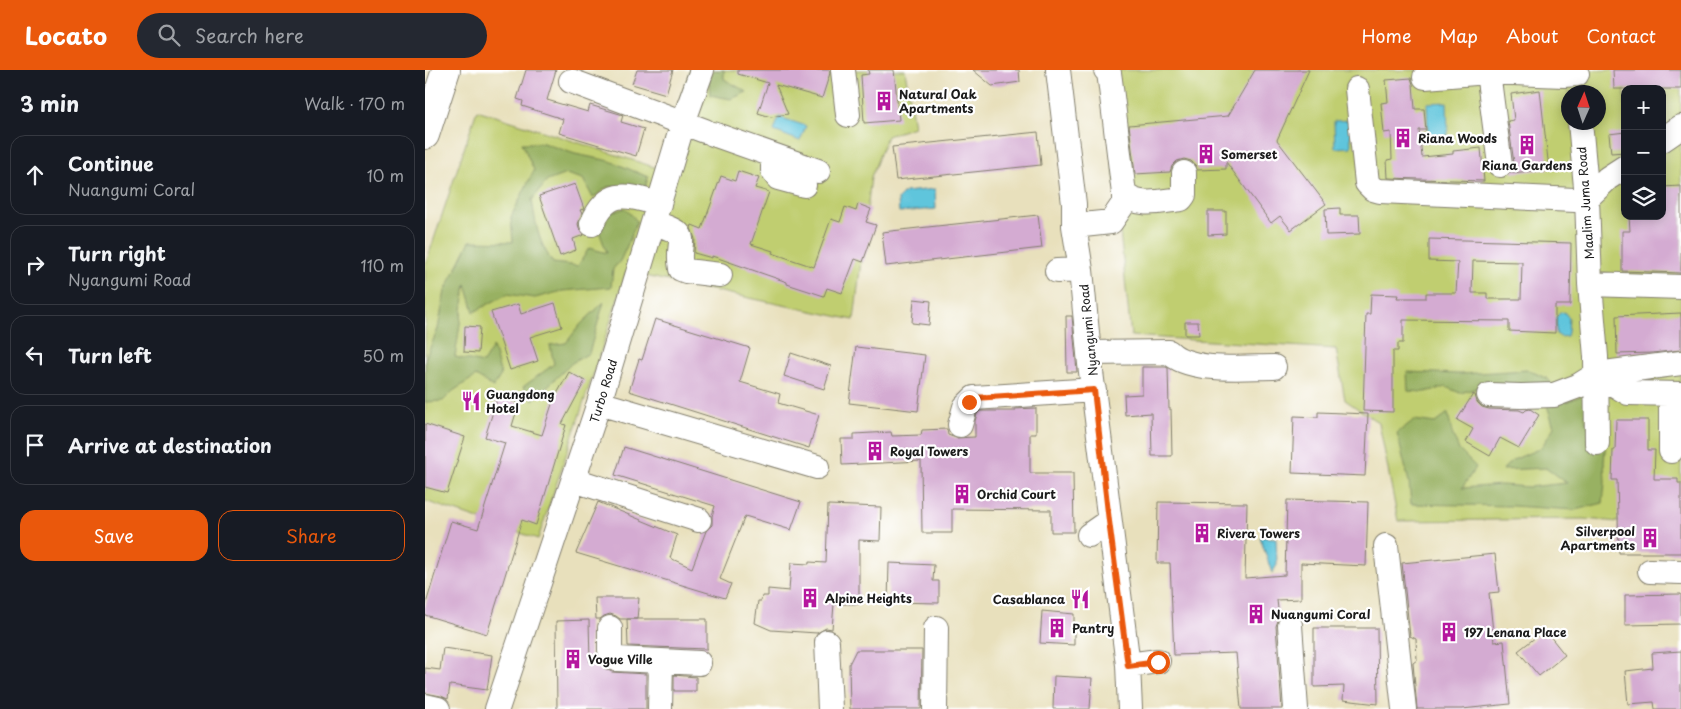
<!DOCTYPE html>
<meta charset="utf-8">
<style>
:root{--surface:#171b24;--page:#242831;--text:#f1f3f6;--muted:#9ea1a6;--line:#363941;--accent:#ea580c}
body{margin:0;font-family:"Playpen Sans",sans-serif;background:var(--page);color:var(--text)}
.controls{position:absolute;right:15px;top:15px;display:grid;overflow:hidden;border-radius:10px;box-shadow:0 2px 12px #0003}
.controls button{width:45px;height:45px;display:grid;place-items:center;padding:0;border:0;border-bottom:1px solid var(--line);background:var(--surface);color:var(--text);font:25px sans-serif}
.compass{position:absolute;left:1136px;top:15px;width:45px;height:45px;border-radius:50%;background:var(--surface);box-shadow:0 2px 12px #0003;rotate:3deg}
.stop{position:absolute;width:15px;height:15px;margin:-11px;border:4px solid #ea580c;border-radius:50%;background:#fff}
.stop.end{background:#ea580c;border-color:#fff;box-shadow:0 1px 5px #0008}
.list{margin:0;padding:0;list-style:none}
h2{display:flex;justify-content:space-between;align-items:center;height:65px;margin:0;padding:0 20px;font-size:21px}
h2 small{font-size:16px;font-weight:400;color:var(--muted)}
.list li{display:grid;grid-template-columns:32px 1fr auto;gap:15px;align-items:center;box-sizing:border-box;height:80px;margin:0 10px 10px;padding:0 10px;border:1px solid var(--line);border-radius:15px}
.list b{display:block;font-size:19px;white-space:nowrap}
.list p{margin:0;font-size:16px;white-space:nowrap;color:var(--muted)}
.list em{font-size:16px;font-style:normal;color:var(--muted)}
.actions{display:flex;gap:10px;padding:15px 20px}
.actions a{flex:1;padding:11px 0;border:1px solid var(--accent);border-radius:15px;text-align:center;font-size:18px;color:var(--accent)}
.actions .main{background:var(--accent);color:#fff}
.icon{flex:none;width:28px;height:28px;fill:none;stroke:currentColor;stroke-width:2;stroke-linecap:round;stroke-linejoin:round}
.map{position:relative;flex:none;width:1256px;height:639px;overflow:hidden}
header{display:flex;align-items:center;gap:30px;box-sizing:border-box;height:70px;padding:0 25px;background:var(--accent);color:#fff}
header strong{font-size:24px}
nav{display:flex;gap:28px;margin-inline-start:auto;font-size:18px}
.search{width:350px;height:45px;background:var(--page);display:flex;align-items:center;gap:12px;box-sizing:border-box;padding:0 18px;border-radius:28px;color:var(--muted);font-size:19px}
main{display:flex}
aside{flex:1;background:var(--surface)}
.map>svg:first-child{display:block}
.green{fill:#c0ce70;stroke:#6e7546;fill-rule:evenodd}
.forest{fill:#98b162;stroke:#5a663f}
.water{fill:#5ec5dc;stroke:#3d707c}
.building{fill:#d4abd2;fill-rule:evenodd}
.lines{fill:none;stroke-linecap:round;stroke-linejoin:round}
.minor-casing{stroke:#827e6c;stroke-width:26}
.major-casing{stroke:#827e6c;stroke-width:30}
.minor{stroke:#fff;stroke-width:24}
.major{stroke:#fff;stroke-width:28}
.route{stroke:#ea580c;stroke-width:6}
.labels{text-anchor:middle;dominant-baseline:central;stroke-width:4.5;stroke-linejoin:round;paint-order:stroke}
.poi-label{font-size:12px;font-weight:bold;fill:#1c1c1c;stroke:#fff;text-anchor:start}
.street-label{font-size:12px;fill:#1c1c1c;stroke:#fff}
</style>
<header>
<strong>Locato</strong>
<div class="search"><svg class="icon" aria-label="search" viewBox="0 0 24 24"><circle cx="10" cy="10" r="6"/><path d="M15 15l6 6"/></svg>Search here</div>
<nav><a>Home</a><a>Map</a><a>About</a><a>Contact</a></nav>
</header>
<main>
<aside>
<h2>3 min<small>Walk · 170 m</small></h2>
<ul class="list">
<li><svg class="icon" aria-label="ahead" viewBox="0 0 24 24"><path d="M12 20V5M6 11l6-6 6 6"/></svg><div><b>Continue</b><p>Nuangumi Coral</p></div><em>10 m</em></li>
<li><svg class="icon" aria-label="right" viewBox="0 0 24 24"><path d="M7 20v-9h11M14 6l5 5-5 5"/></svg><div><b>Turn right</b><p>Nyangumi Road</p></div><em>110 m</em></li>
<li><svg class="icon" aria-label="left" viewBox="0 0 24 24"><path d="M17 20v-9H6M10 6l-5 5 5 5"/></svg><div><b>Turn left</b></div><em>50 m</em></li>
<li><svg class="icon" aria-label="arrive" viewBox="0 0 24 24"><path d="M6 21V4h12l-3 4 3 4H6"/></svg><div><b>Arrive at destination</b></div></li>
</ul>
<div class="actions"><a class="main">Save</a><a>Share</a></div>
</aside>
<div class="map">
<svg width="1256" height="639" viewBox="0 0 1256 639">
<rect width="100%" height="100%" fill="#fff"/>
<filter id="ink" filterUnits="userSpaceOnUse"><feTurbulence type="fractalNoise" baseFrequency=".02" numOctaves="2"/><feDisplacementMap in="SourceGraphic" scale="10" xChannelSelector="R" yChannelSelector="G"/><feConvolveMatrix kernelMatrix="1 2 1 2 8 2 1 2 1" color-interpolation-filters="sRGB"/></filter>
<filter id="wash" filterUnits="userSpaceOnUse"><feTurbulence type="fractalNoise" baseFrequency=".0096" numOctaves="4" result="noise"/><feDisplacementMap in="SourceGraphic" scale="20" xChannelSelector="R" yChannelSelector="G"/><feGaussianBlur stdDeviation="1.12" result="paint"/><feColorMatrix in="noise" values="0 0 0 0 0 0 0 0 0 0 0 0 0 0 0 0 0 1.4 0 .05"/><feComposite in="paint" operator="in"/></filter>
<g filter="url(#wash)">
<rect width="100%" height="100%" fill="#e8e0bc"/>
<path class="green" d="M265,0H480L489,57L462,66L446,107L429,250L201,202L180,269L113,469L0,431V196L52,40L232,98Z
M678,0H1256V457L1158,449L973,451L954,353L920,330L911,279L706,266ZM1200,19H1237V146H1200ZM1144,22H1174V52H1144Z"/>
<path class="forest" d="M288,0H299V9L322,22L306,29L285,25L284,11Z
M97,73H118L150,84L185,91L223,107L220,119L201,116L182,117L168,128L158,109L141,104L122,111L107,130C111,156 113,171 128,193L153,196L164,178L182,183L174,161L185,143L200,138L212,151L202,176L195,191L188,199L186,217L137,221L110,228L82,224L49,242L41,214L30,287L58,293L68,277L76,305L68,317L51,306L28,321L18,331L0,332V289L13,259L20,221L45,171L88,172L86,147L109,100Z
M179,232L164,283L147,293L108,330L98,317L129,294L125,275L141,273L155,255Z
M1103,300L1123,309L1142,332L1159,324L1164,330L1160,347L1164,358L1182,359L1179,392L1180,412L1178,433L1150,440L1088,436L986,434L984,412L972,363L989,350L1010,353L1023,343L1027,363L1034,380L1051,397L1037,418L1076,415L1104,417L1142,413L1122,398L1077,400L1088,390L1116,378L1129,357L1122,335L1057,317L1035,323L1021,317L1000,322L983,321L982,302L1035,304Z"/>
<path class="water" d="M1022,32L1023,65L1003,66L1002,33Z
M354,47L381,56L375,71L349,61Z
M925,50L926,77L910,78L909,51Z
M510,119L511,139L474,142L473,129L480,122Z
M1139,242L1144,248L1143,262L1142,266L1136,267L1131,264V247L1135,243Z
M835,467L851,468L852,495L847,503Z"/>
<g id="blocks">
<path class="building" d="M101,0H131L122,30L163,42L165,35L198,45L196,52L219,59L211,86L134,63L138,49L97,36L98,31L92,29Z
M212,0H248L241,24L207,14Z
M313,0H404L405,3L397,28L351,15L363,44L346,47L333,43L343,13L313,4Z
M443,0H469L474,50L439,53L436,5L444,4Z
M548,0H594L595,12L567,16Z
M830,0H884L852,70L901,134L866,160L855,146L846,153L801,92V99L772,100L771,96L766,91L759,89L752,91L747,96L745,102L710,104L704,55L803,46Z
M1188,0H1256V19H1189Z
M986,8L988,14L990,39H999L1001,60H994L997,87L1028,84V81L1056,78L1059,111L963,108L962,90L967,89L966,62L959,63L956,33L963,32L961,10Z
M1115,20L1124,99L1087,103L1089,93L1083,51L1089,50L1086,24Z
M613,62L616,95L471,110L467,77Z
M1200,62V82L1186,83L1184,64Z
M313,101L334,108L330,118L344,122L326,174L348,181L347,183L389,197L406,149L415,152L420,137L431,141L433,134L446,139L441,152L451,155L438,192L430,189L417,223L402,218L399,226L362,214V212L287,186V188L269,183L270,169L266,158L267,155L277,159L296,106L310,111Z
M150,114L159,139L155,140L157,144L153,154L155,161L159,165L148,169L151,180L135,186L114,126Z
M1256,116V203L1197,201V161H1205L1204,146H1237V117Z
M915,138V145H934L935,164L901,165L900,139Z
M783,141H801V164L783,165Z
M613,145L617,178L461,196L457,162Z
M1004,169L1146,173L1145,235H1130V263L1084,261V251L978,250V273H973V281H968V342L938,341L941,244H945L946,224L973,225L972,228H1001V223H1031L1033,192L1004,191ZM1048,191L1097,192L1096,229H1062V223H1047Z
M489,229L506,231L504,255L487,253Z
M130,233L137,257L105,267L113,291L85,300L66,242L93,234L96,244Z
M1256,243V280L1227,283L1192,284L1191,246Z
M641,246H647L652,302H642Z
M230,249L325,278L315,312L355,324L353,333L394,345L384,378L204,321L214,289L217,290Z
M760,252H773L774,265H760Z
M40,256L55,257L53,283L39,282Z
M431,277L500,285L493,341L424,333Z
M366,283L406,296L399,319L359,306Z
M717,297H741L743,298L744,339H746L747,386H727L726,343L700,345L699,325L717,324Z
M144,302L160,311L137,354L141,355L111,455L97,450L62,564L0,545V537L26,451L53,459L80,373L60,367L73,326L94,333L87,356L117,365L128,331Z
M1048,324L1050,325L1052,332L1057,337L1064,339L1094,340L1099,342L1101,340L1105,339L1114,345L1094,378L1075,368L1065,386L1041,372L1048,359L1032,350Z
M611,338V364H605V403H648L649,462H626V440L527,439V463H497L496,391L417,395L416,369H429V364L466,362L467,366L496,365L497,360L522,359L523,365L531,368L550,367V351L552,344L555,341H590V339Z
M893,342L943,344L940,406L867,403L869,346L893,347Z
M1191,350H1223V380H1230L1229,409H1253V413H1256V483H1194L1192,410H1187L1188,380H1190Z
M0,354L40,367L22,423L0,417Z
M199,377L376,432L366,460L320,446L295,509L306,514L300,528L151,483L173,432L252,465L245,488L267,498L281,461L287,455V446L290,436L190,405Z
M862,430L943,432L941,496L876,493V529L852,530L854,548L851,556L857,639H816L811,583L749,585L745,493H732L733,432L822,433L820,508L860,505Z
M403,435L456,437L455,471L434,470V534H409L407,559L401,558L392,563L346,560L330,553L333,531H336L337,526H343V519L364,521L366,493L384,494V492L401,493Z
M1070,484L1074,522L1064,523L1069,572L1079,571L1085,634L1037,639H992L988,593L992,590L991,569L985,566L977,493Z
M464,493L509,495L508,511H514V533L463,532Z
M1256,524V554L1200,555V525Z
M170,528H214L212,549H195L191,546L185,544L179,546L175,549H171Z
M617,541L649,544V575L615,573Z
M202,549H282V579L203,576Z
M164,550L165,592H175L179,598L187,602L221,604V639H132L131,551Z
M889,558H952L953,634L918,630L919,616L889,617Z
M1120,560L1140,585L1114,606L1093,581Z
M18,578L67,585L62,620L25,615L23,629L16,626L0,623V598L15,600Z
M431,580H497L496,639H425L424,594Z
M1256,581V639H1230L1229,632L1203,634L1200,601L1228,598L1227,583Z
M249,605L271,607V621H249Z
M629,606L667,608L665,639H628Z"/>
</g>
</g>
<g filter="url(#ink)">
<use href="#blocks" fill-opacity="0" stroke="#827e6c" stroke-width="1"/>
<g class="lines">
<defs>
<path id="minor" d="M418,0L423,45
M633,0L649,134V156L656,200L665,294L703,595L705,639
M1063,2L1075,95
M1000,7L1063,2L1139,5L1152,4
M146,11L280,61
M932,19L942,113L948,119L955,121L1150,130L1162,128L1183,108L1200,97
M1155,52L1162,128L1165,214L1171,287L1172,373
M288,64L393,101
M1237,70L1256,57
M348,86V101L353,108L379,115
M699,124C714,138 737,131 756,129L759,125V103
M229,153C271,166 250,167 256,199L261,201L295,205
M167,154C183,117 202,125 234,134
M649,156L686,152L699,133V124L685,10L684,3L681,0
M632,201L656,200
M1165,214L1256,217
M664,283L744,282C765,303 820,297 849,297
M1172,304L1203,323L1256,324
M1064,325L1096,326L1129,325L1153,316L1172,304L1256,293
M174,333L392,397
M535,355L540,337L549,328L669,320
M1246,381V324
M149,410L274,450
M664,465L684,451
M961,476L979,639
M1225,501L1256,502
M865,555L871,639
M185,558V580L188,588L191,589L236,591L235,639
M402,572L405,639
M236,591L274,593
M703,595L733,591
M0,636L13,639
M72,639L174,333L258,53L277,0
M510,639L511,558"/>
<path id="major" d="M0,65L21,0"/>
</defs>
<use href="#minor" class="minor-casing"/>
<use href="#major" class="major-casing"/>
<use href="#minor" class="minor"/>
<use href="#major" class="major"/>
</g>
</g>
<g class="lines" filter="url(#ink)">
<path class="route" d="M544,332L549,328L669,320L684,451L703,596L733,592"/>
</g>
<defs>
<symbol id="building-bare" viewBox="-9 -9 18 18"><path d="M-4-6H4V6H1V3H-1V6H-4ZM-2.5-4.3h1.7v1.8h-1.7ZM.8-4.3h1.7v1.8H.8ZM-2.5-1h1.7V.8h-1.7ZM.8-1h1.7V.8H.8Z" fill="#b5179e" stroke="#fff" stroke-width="2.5" paint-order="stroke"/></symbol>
<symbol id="restaurant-bare" viewBox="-9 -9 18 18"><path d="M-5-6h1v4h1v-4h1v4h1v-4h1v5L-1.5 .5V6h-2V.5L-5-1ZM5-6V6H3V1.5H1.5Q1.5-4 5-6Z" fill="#b5179e" stroke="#fff" stroke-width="2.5" paint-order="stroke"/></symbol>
</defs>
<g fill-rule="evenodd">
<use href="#building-bare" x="445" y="17" width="28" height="28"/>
<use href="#building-bare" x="964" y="54" width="28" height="28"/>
<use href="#building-bare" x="1088" y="61" width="28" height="28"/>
<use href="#building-bare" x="767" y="70" width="28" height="28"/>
<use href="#restaurant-bare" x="32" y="317" width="28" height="28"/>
<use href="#building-bare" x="436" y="367" width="28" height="28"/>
<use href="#building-bare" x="523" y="410" width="28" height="28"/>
<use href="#building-bare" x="763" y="449" width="28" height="28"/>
<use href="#building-bare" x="1211" y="454" width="28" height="28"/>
<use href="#building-bare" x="371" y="514" width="28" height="28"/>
<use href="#restaurant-bare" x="641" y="515" width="28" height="28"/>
<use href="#building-bare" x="817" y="530" width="28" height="28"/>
<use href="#building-bare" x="618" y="544" width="28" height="28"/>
<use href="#building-bare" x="1010" y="548" width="28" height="28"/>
<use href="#building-bare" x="134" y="575" width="28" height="28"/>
</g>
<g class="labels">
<g class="poi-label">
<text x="474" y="24">Natural Oak<tspan x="474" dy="14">Apartments</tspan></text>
<text x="993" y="68">Riana Woods</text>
<text x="796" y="84">Somerset</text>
<text x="1102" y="95" text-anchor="middle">Riana Gardens</text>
<text x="61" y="324">Guangdong<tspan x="61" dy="14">Hotel</tspan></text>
<text x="465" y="381">Royal Towers</text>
<text x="552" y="424">Orchid Court</text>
<text x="1210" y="461" text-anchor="end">Silverpool<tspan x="1210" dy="14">Apartments</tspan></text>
<text x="792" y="463">Rivera Towers</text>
<text x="400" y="528">Alpine Heights</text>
<text x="640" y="529" text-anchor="end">Casablanca</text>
<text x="846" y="544">Nuangumi Coral</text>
<text x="647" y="558">Pantry</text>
<text x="1039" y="562">197 Lenana Place</text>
<text x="163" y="589">Vogue Ville</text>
</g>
<g class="street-label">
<text transform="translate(1160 133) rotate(-94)">Maalim Juma Road</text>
<text transform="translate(663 260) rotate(-96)">Nyangumi Road</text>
<text transform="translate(178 321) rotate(-73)">Turbo Road</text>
</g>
</g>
</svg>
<div class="controls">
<button>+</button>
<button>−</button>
<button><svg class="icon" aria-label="layers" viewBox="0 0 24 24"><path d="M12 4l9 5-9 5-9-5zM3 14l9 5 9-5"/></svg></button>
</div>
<svg class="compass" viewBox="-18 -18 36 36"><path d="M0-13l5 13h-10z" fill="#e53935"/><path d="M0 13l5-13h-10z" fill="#9ea1a6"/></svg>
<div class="stop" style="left:733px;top:592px"></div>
<div class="stop end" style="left:544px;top:332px"></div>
</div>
</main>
